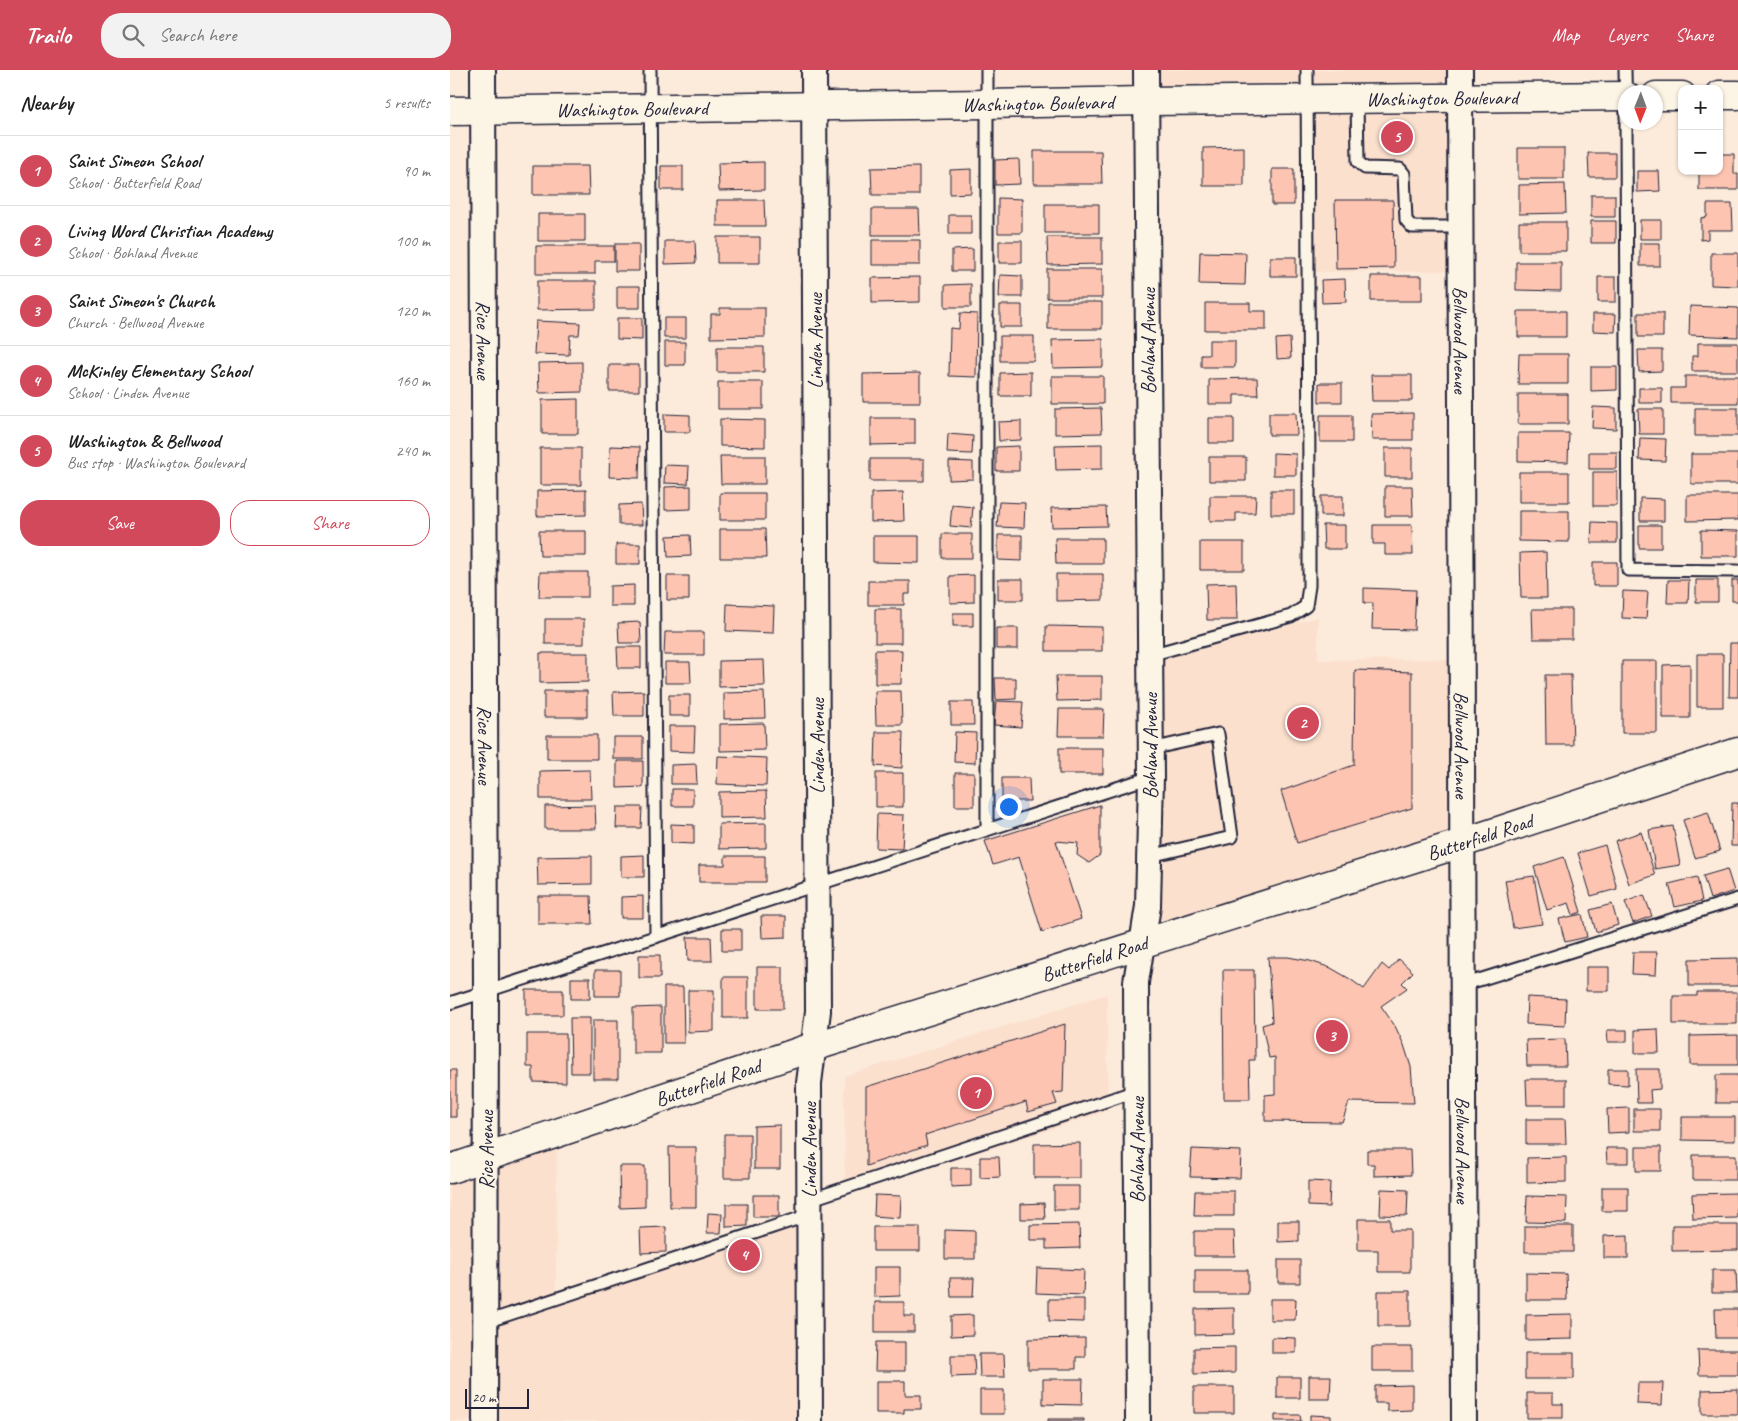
<!DOCTYPE html>
<meta charset="utf-8">
<style>
:root{--surface:#fff;--page:#f2f2f2;--text:#222;--muted:#767676;--line:#e0e0e0;--accent:#d1495b}
body{margin:0;font-family:Caveat,sans-serif;background:var(--page);color:var(--text)}
.controls{position:absolute;right:15px;top:15px;display:grid;overflow:hidden;border-radius:10px;box-shadow:0 1px 4px #0004}
.controls button{width:45px;height:45px;display:grid;place-items:center;padding:0;border:0;border-bottom:1px solid var(--line);background:var(--surface);color:var(--text);font:25px sans-serif}
.compass{position:absolute;left:1168px;top:15px;width:45px;height:45px;border-radius:50%;background:var(--surface);box-shadow:0 1px 4px #0004;rotate:181deg}
.scale{position:absolute;left:15px;bottom:12px;width:64px;box-sizing:border-box;padding-left:5px;border:2px solid #22223b;border-top:0;font-size:14px;line-height:18px;white-space:nowrap;color:#22223b;-webkit-text-stroke:4px #fcf5e5;paint-order:stroke}
.you{position:absolute;left:558px;top:736px;width:18px;height:18px;margin:-12px;border:4px solid #fff;border-radius:50%;background:#1a73e8;box-shadow:0 0 0 8px #1a73e833}
.badge{display:grid;place-items:center;width:32px;height:32px;border-radius:50%;background:var(--accent);color:#fff;font-size:16px;font-weight:700}
.pin{position:absolute;translate:-50% -50%;border:2px solid #fff;box-shadow:0 1px 5px #0006}
.list{margin:0;padding:0;list-style:none}
h2{display:flex;justify-content:space-between;align-items:center;height:65px;margin:0;padding:0 20px;font-size:21px}
h2 small{font-size:16px;font-weight:400;color:var(--muted)}
.list li{display:grid;grid-template-columns:32px 1fr auto;gap:15px;align-items:center;box-sizing:border-box;height:70px;padding:0 20px;border-top:1px solid var(--line)}
.list b{display:block;font-size:19px;white-space:nowrap}
.list p{margin:0;font-size:16px;white-space:nowrap;color:var(--muted)}
.list em{font-size:16px;font-style:normal;color:var(--muted)}
.actions{display:flex;gap:10px;padding:15px 20px}
.actions a{flex:1;padding:11px 0;border:1px solid var(--accent);border-radius:20px;text-align:center;font-size:18px;color:var(--accent)}
.actions .main{background:var(--accent);color:#fff}
.icon{flex:none;width:28px;height:28px;fill:none;stroke:currentColor;stroke-width:2;stroke-linecap:round;stroke-linejoin:round}
.map{position:relative;flex:none;width:1288px;height:1351px;overflow:hidden}
header{display:flex;align-items:center;gap:30px;box-sizing:border-box;height:70px;padding:0 25px;background:var(--accent);color:#fff}
header strong{font-size:24px}
nav{display:flex;gap:28px;margin-inline-start:auto;font-size:18px}
.search{width:350px;height:45px;background:var(--page);display:flex;align-items:center;gap:12px;box-sizing:border-box;padding:0 18px;border-radius:20px;color:var(--muted);font-size:19px}
main{display:flex}
aside{flex:1;background:var(--surface)}
.map>svg:first-child{display:block}
.built{fill:#fce0ce}
.building{fill:#fdc5b1;stroke:#22223b}
.lines{fill:none;stroke-linecap:round;stroke-linejoin:round}
.lane-casing{stroke:#22223b;stroke-width:15}
.street-casing{stroke:#22223b;stroke-width:28}
.secondary-casing{stroke:#22223b;stroke-width:31}
.lane{stroke:#fcf5e5;stroke-width:11}
.street{stroke:#fcf5e5;stroke-width:24}
.secondary{stroke:#fcf5e5;stroke-width:28}
.labels{text-anchor:middle;dominant-baseline:central;stroke-width:4;stroke-linejoin:round;paint-order:stroke}
.street-label{font-size:20px;fill:#22223b;stroke:#fcf5e5}
</style>
<header>
<strong>Trailo</strong>
<div class="search"><svg class="icon" aria-label="search" viewBox="0 0 24 24"><circle cx="10" cy="10" r="6"/><path d="M15 15l6 6"/></svg>Search here</div>
<nav><a>Map</a><a>Layers</a><a>Share</a></nav>
</header>
<main>
<aside>
<h2>Nearby<small>5 results</small></h2>
<ul class="list">
<li><span class="badge">1</span><div><b>Saint Simeon School</b><p>School · Butterfield Road</p></div><em>90 m</em></li>
<li><span class="badge">2</span><div><b>Living Word Christian Academy</b><p>School · Bohland Avenue</p></div><em>100 m</em></li>
<li><span class="badge">3</span><div><b>Saint Simeon's Church</b><p>Church · Bellwood Avenue</p></div><em>120 m</em></li>
<li><span class="badge">4</span><div><b>McKinley Elementary School</b><p>School · Linden Avenue</p></div><em>160 m</em></li>
<li><span class="badge">5</span><div><b>Washington &amp; Bellwood</b><p>Bus stop · Washington Boulevard</p></div><em>240 m</em></li>
</ul>
<div class="actions"><a class="main">Save</a><a>Share</a></div>
</aside>
<div class="map">
<svg width="1288" height="1351" viewBox="0 0 1288 1351">
<rect width="100%" height="100%" fill="#fcebdb"/>
<filter id="ink" filterUnits="userSpaceOnUse"><feTurbulence type="fractalNoise" baseFrequency=".02" numOctaves="2"/><feDisplacementMap in="SourceGraphic" scale="10" xChannelSelector="R" yChannelSelector="G"/><feConvolveMatrix kernelMatrix="1 2 1 2 8 2 1 2 1" color-interpolation-filters="sRGB"/></filter>
<g filter="url(#ink)">
<path class="built" d="M693,0H1006V26L693,27Z
M860,33H1006V201L861,202Z
M868,547V590L1008,589L1011,770L689,871L696,594Z
M657,924L658,1041L395,1125L394,1006Z
M107,1067L106,1226L356,1143L364,1351H0V1102Z"/>
<path class="building" d="M794,77V116H753V78Z
M1068,78H1114V109H1068Z
M584,81H651L652,114H584Z
M1138,83H1165V107H1139Z
M1269,84H1284V104H1288V120H1249V101H1269Z
M569,89L570,114L545,115V90Z
M314,92V120L269,121L268,93Z
M83,96H138L139,125H83Z
M211,96H233V120H211Z
M469,97V125H422L421,98Z
M521,99V123L500,124V100Z
M822,99H844V135H822Z
M1187,101H1209L1210,121L1187,122Z
M1115,114L1116,143L1069,144V115Z
M1141,125H1165V147H1141Z
M548,128L572,129V163H548Z
M267,130H314L315,156H267Z
M885,130H943L944,198L886,199Z
M595,134H649V163H595Z
M1257,134H1282L1283,160H1258V169L1251,170V148L1257,147Z
M422,139H469L470,165H422Z
M88,144H135V171H88Z
M499,145H521V164H499Z
M1190,150H1211V169H1190Z
M1141,151H1166V173H1141Z
M1069,152H1116V181H1069Z
M267,167H310V193H267Z
M597,167H652V194L598,195Z
M422,170H470V195H422Z
M215,171H245L246,193L215,194Z
M549,171H572V193H549Z
M1190,173H1210V196H1190Z
M165,174H189V201H165Z
M86,176H164V191H145V204H86Z
M523,179V201H502V180Z
M750,182L796,183L795,215L749,214Z
M1261,183H1288V216L1261,215Z
M820,187H846V206H820Z
M1066,192H1111V221L1066,220Z
M597,199H652V228H597Z
M550,205L572,206V227H549Z
M921,206H972V231H921Z
M470,207V232L422,233V208Z
M1148,207H1166V232H1148Z
M895,209L896,232L872,233L871,210Z
M87,211H146V239L87,240Z
M521,214V237H495V215Z
M167,216H190V238H167Z
M598,232H652V259H598Z
M755,233H800V241H816V260H755Z
M550,235H572V257H550Z
M1240,236L1288,238V267L1239,265Z
M270,238H315V267L261,268V244H270Z
M1068,241H1116V267H1068Z
M510,243L527,244L526,307L499,306L500,258L509,259Z
M1188,243H1213V267H1188Z
M1143,244H1166L1165,262L1143,261Z
M167,248H192V270L167,269Z
M214,248H236V268H214Z
M86,251L130,253L129,265H120L119,285L84,284Z
M550,266H584V291H550Z
M840,268L841,288L827,289L826,269Z
M653,269V297L603,298L602,270Z
M759,270H785V297H751V285H759Z
M215,272H235V295H215Z
M1248,273H1288V301H1242V286H1248Z
M267,277H314V302H267Z
M1188,280H1212V301L1189,302Z
M1069,284H1118V314H1068Z
M132,292V322L89,323L88,293Z
M159,295H189V321H159Z
M1141,297H1167V320L1141,321Z
M581,302V326H550V303Z
M470,303V332H413V304Z
M921,305H962V331H922Z
M602,306H653V334H602Z
M1235,306H1288V333H1221V318H1235Z
M807,308L808,325H784V334H759V309Z
M268,312H313V339H268Z
M869,313H892V332H869Z
M1189,318H1212V333H1189Z
M1068,324H1118V354H1068Z
M128,329V364H92V330Z
M1143,337L1166,338V359L1142,358Z
M651,338L652,363L605,364V339Z
M1245,338H1288V366H1245Z
M1188,339H1213V364H1189Z
M819,343H846L847,365H819Z
M963,343V370H922L921,344Z
M214,344L240,345V362H214Z
M870,345H902V372H870Z
M421,348H465V374L421,375Z
M759,348H784V373H759Z
M270,349L315,350V377L270,376Z
M571,351V370L549,371L548,352Z
M1068,363H1119L1118,392L1068,391Z
M498,364L523,366L522,384L497,383Z
M1190,368L1216,369L1215,391L1189,390Z
M652,374V399L606,400L605,375Z
M160,376L190,377L189,408L159,407Z
M569,376V401H546V377Z
M90,378H131V415H90Z
M935,378H962V407H935Z
M1139,382H1167V399H1139Z
M823,383L846,384V405H823Z
M1241,384H1288V414H1241Z
M270,386H315V414H271Z
M759,387H796V411H759Z
M420,389H474V411H420Z
M499,391L523,392V409L499,410Z
M215,395L239,396L238,414L214,413Z
M1069,402H1119V432H1069Z
M1143,402H1167V436H1143Z
M241,416V439L215,440V417Z
M935,416H962L963,446H935Z
M136,420V445L87,446V421Z
M821,420H844V444H821Z
M453,422L454,451L421,452V423Z
M270,423H315V450H270Z
M1237,425H1288V450L1237,451Z
M760,426H806L805,443H786V451H760Z
M871,426H893V446H871Z
M1190,428L1214,429V451H1190Z
M549,432L575,433L574,458L547,457Z
M191,434L192,455H169V435Z
M502,435L523,437L521,458L500,456Z
M656,437L657,456L602,457L601,438Z
M1069,441H1119V472L1069,471Z
M1142,452L1167,453V473H1141Z
M873,455H895V479H874Z
M923,455H962L963,485H935V474H923Z
M1189,455H1211V478H1189Z
M270,459H315L316,488H270Z
M1251,460L1288,461V486H1251Z
M89,461H136V486H90Z
M492,464H522V488H492Z
M240,465L241,486L218,487L217,466Z
M548,465H572V491L548,490Z
M423,466H469V493L423,492Z
M605,468H653V494H606Z
M750,472H794V500H750Z
M166,474H190V494H166Z
M1096,482L1097,528H1071L1070,483Z
M1143,492H1167V516H1143Z
M90,502H138V527H89Z
M606,504H653V530L606,531Z
M524,505V532L500,533V506Z
M217,506H239V530H217Z
M548,509H573V530H548Z
M1218,510H1239L1238,533H1217Z
M1246,510H1268V532H1246Z
M1282,510H1288V531H1282Z
M418,511H460V524H454V535H418Z
M786,513L787,550H757L756,514Z
M184,515V536H160V516Z
M914,518L966,520L964,560L922,559L923,533H914Z
M1173,521L1198,522L1196,549L1172,548Z
M277,534L324,536L323,563L276,561Z
M425,539H451V573H425Z
M1082,539H1122V569H1083Z
M503,543H523V556H503Z
M95,549H134V574H95Z
M190,552L191,573H169L168,553Z
M596,556L652,557V581H596Z
M546,558H568V579H546Z
M215,562H254V585H214Z
M1280,573H1288V627H1279Z
M167,577H191V598H168Z
M425,580H452L451,614H425Z
M90,583H138V612L90,613Z
M1247,584H1273V637H1247Z
M314,590L315,616L269,617V591Z
M1172,591H1207V663H1172Z
M215,592H240L241,613H215Z
M1240,594V648H1213V595Z
M905,600L962,602V738L847,773L831,721L904,695Z
M1095,605H1121L1123,675H1096Z
M606,606H652V630L607,631Z
M545,608H566V629L546,630Z
M94,621H137V647H94Z
M194,621V646H164L163,622Z
M425,621H451L452,655H426Z
M314,622L315,648L274,649V623Z
M219,625H240V646H219Z
M546,631L573,632L571,657L544,655Z
M501,632H523L524,655H501Z
M609,639H654L653,666H608Z
M314,653L315,680L270,681V654Z
M219,656H245L244,682L219,681Z
M426,662H453L452,698L425,696Z
M505,662L526,663L525,693L504,692Z
M97,665H147V689H97Z
M163,667H193V689H163Z
M609,678H653V704H609Z
M268,686L317,688L316,716L267,714Z
M167,691H193V717L167,718Z
M246,694L247,714H221V695Z
M140,700L141,729H90V701Z
M426,703H453V737H426Z
M505,703H524V736H505Z
M552,708H579L580,731H552Z
M222,719H243V736H222Z
M316,721L317,747L269,748V722Z
M1282,733H1288V776H1281Z
M145,735L146,759H95V736Z
M650,735V785L639,793L627,785L628,773L606,771L631,849L592,862L569,787L543,795L535,771Z
M167,737H192L191,758H166Z
M1258,742L1270,781L1245,788L1233,750Z
M427,744L454,745L452,779L426,778Z
M316,753V778L269,779V754Z
M221,754L244,755V774L221,773Z
M1223,756L1230,795L1205,799L1199,760Z
M1191,762L1205,805L1179,814L1165,771Z
M1155,775L1167,819L1141,826L1128,783Z
M194,785V807H171V786Z
M142,786V814L88,815L87,787Z
M275,786H315V812H249V795H275Z
M1114,787L1131,842L1123,845L1119,833L1097,840L1084,797Z
M1277,799L1284,821L1260,829L1253,806Z
M1084,806L1092,854L1063,858L1055,810Z
M1247,807L1252,831L1225,837L1219,814Z
M1194,825L1202,846L1183,853L1175,832Z
M88,826H141L142,854H88Z
M193,826V848H171V827Z
M1162,834L1168,855L1146,862L1140,840Z
M1132,844L1137,867L1115,872L1109,849Z
M311,846H336V867L312,868Z
M272,859H291V881H272Z
M237,867H261L262,891H238Z
M1183,882H1207L1206,905L1182,904Z
M189,885H210V908H189Z
M818,887H838L860,891L881,898L900,909L914,919L932,894L939,900L949,889L963,902L952,913L957,918L931,936L945,956L954,975L961,997L964,1033L899,1032L892,1052L815,1051V1025L825,1024V987L819,988L812,955L822,952Z
M1288,888V916H1239V889Z
M307,897H333V939H307Z
M1136,897H1159V921H1136Z
M145,900H170V926H145Z
M773,900H804L805,990H799L800,1029H774Z
M273,907H298V948H273Z
M121,908H140V929H121Z
M214,917H233L234,973H214Z
M76,920H113V945H76Z
M238,920H264V961L238,962Z
M1247,922H1287V954H1223V926H1247Z
M1077,927L1116,929L1115,956L1076,954Z
M211,937V983H183V938Z
M120,948H140V1003H121Z
M143,950H168V1009H143Z
M615,954L613,1022L603,1023L607,1034L578,1042L576,1032L475,1065L477,1075L416,1096V1017Z
M1208,959L1209,983H1185V960Z
M1157,960H1177V972H1158Z
M77,964H116V1013L83,1012V997H77Z
M1288,965V995H1240V966Z
M1115,969L1116,996H1077L1076,970Z
M1158,999H1178V1015L1158,1014Z
M1186,999H1210V1019L1200,1020L1201,1033H1187Z
M0,1000H6V1047H0Z
M1266,1005H1288V1033H1266Z
M1076,1009H1116V1035H1077Z
M1179,1038V1062L1158,1063L1157,1039Z
M1184,1039H1210V1061H1184Z
M1232,1047H1285V1071L1232,1070Z
M1076,1049H1115L1116,1074H1076Z
M330,1055V1099H304V1056Z
M274,1064H300V1108H274Z
M630,1073V1108H584V1074Z
M219,1077H246V1137H220Z
M1186,1077H1211V1101H1186Z
M1156,1078H1179V1093H1157Z
M742,1079L791,1081L790,1108L740,1107Z
M917,1080H960L961,1105L924,1106V1094H917Z
M1243,1085H1286V1110H1243Z
M530,1087H549L550,1107L530,1108Z
M1116,1087V1112L1077,1113V1088Z
M169,1096H195V1137L170,1138Z
M501,1098H521V1116L501,1117Z
M858,1111L880,1112L879,1137L858,1136Z
M604,1116H629V1140H604Z
M1152,1117H1178V1141H1152Z
M931,1119L958,1120L957,1146L930,1145Z
M745,1121H784V1146H744Z
M1286,1123L1287,1148L1243,1149L1242,1124Z
M303,1125H329V1147H303Z
M425,1125L451,1126L450,1148L424,1146Z
M1077,1126L1117,1127L1116,1153L1076,1152Z
M594,1133L595,1149H571V1134Z
M276,1134H297V1156L276,1157Z
M258,1143L272,1144L271,1163H257Z
M908,1149H940V1160H960V1202H928V1180H908Z
M828,1151H849V1171L828,1172Z
M629,1154L630,1178L596,1179V1170H580V1155Z
M1222,1155H1288V1180L1222,1181Z
M1075,1156H1123V1182H1075Z
M216,1157V1182L191,1183L190,1158Z
M423,1157H470V1181H423Z
M495,1160L525,1161V1189H495Z
M744,1161H784L785,1186H744Z
M1178,1165V1188H1154V1166Z
M828,1190H850V1213H828Z
M424,1197H450V1226L424,1227Z
M587,1198L634,1200L633,1225L586,1223Z
M745,1200H798V1224H745Z
M1262,1200H1286L1287,1223H1262Z
M1076,1203L1116,1204L1117,1230H1076Z
M500,1208H524L523,1227H501Z
M928,1221H960V1256H928Z
M599,1229H634V1252L599,1251Z
M820,1229H846L845,1250H820Z
M425,1232H454V1246H464V1262H425Z
M784,1238V1264L745,1265V1239Z
M1265,1239H1288V1268H1266Z
M1122,1244V1269L1076,1270V1245Z
M523,1245V1265L501,1266V1246Z
M822,1267L846,1268V1283H822Z
M635,1268V1287H626V1299H578V1269Z
M426,1272H455V1301H425Z
M785,1277V1303L744,1304V1278Z
M922,1277H962V1301H922Z
M1248,1280H1288V1305H1249Z
M1075,1283H1124V1309H1075Z
M529,1284H554L555,1307H530Z
M501,1285H524L525,1306L501,1307Z
M859,1306H881L880,1329H859Z
M827,1307H850V1328H827Z
M593,1309H633L632,1335L593,1334Z
M426,1311H455V1325H471V1339H454V1343H426Z
M1188,1313H1213L1212,1335L1187,1334Z
M962,1315V1340L937,1341V1333H925V1316Z
M744,1317H784V1343H744Z
M1288,1319V1344H1252V1320Z
M530,1320H554V1344H530Z
M1077,1323H1103V1334H1113V1348H1077Z
M825,1345H850L851,1351H825Z
M860,1345L881,1346V1351H860Z
M598,1349H634V1351H598Z"/>
<g class="lines">
<defs>
<path id="lane" d="M200,0L206,867
M537,0V760
M1175,0L1176,48
M907,30L908,92L915,98L950,99L954,104L956,150L962,157H1011
M1176,52L1178,500L1288,501
M700,585L841,546L856,536L859,516V405L857,0
M700,786L782,767L768,664L701,679
M1013,915L1288,829
M0,933L701,707
M359,1130L686,1021
M36,1252L359,1145"/>
<g id="street">
<path id="s1" d="M33,0L36,922L35,1351"/>
<path id="s2" d="M1010,0L1014,1351"/>
<path d="M360,1351L359,1013L368,941L364,0"/>
<path d="M688,1351L686,912L698,836L701,707L696,0"/>
</g>
<g id="secondary">
<path d="M1269,25H1288"/>
<path d="M1206,26H1232"/>
<path id="s3" d="M0,41L537,34L696,31L1176,26"/>
<path id="s4" d="M0,1099L363,977L1012,773L1288,682"/>
</g>
</defs>
<use href="#lane" class="lane-casing"/>
<use href="#street" class="street-casing"/>
<use href="#secondary" class="secondary-casing"/>
<use href="#lane" class="lane"/>
<use href="#street" class="street"/>
<use href="#secondary" class="secondary"/>
</g>
</g>
<g class="labels">
<g class="street-label">
<text stroke="none"><textPath href="#s3" startOffset="992">Washington Boulevard</textPath></text>
<text stroke="none"><textPath href="#s3" startOffset="588">Washington Boulevard</textPath></text>
<text stroke="none"><textPath href="#s3" startOffset="182">Washington Boulevard</textPath></text>
<text stroke="none"><textPath href="#s1" startOffset="270">Rice Avenue</textPath></text>
<text transform="translate(365 271) rotate(-90)">Linden Avenue</text>
<text transform="translate(698 271) rotate(-90)">Bohland Avenue</text>
<text stroke="none"><textPath href="#s2" startOffset="270">Bellwood Avenue</textPath></text>
<text stroke="none"><textPath href="#s1" startOffset="675">Rice Avenue</textPath></text>
<text transform="translate(367 676) rotate(-90)">Linden Avenue</text>
<text transform="translate(700 676) rotate(-90)">Bohland Avenue</text>
<text stroke="none"><textPath href="#s2" startOffset="675">Bellwood Avenue</textPath></text>
<text stroke="none"><textPath href="#s4" startOffset="1082">Butterfield Road</textPath></text>
<text stroke="none"><textPath href="#s4" startOffset="678">Butterfield Road</textPath></text>
<text stroke="none"><textPath href="#s4" startOffset="272">Butterfield Road</textPath></text>
<text transform="translate(36 1080) rotate(-90)">Rice Avenue</text>
<text transform="translate(359 1080) rotate(-90)">Linden Avenue</text>
<text transform="translate(687 1080) rotate(-90)">Bohland Avenue</text>
<text stroke="none"><textPath href="#s2" startOffset="1080">Bellwood Avenue</textPath></text>
</g>
</g>
</svg>
<div class="controls">
<button>+</button>
<button>−</button>
</div>
<svg class="compass" viewBox="-18 -18 36 36"><path d="M0-13l5 13h-10z" fill="#e53935"/><path d="M0 13l5-13h-10z" fill="#767676"/></svg>
<div class="scale">20 m</div>
<div class="you"></div>
<div class="pin badge" style="left:526px;top:1023px">1</div>
<div class="pin badge" style="left:853px;top:653px">2</div>
<div class="pin badge" style="left:882px;top:966px">3</div>
<div class="pin badge" style="left:294px;top:1185px">4</div>
<div class="pin badge" style="left:947px;top:67px">5</div>
</div>
</main>
